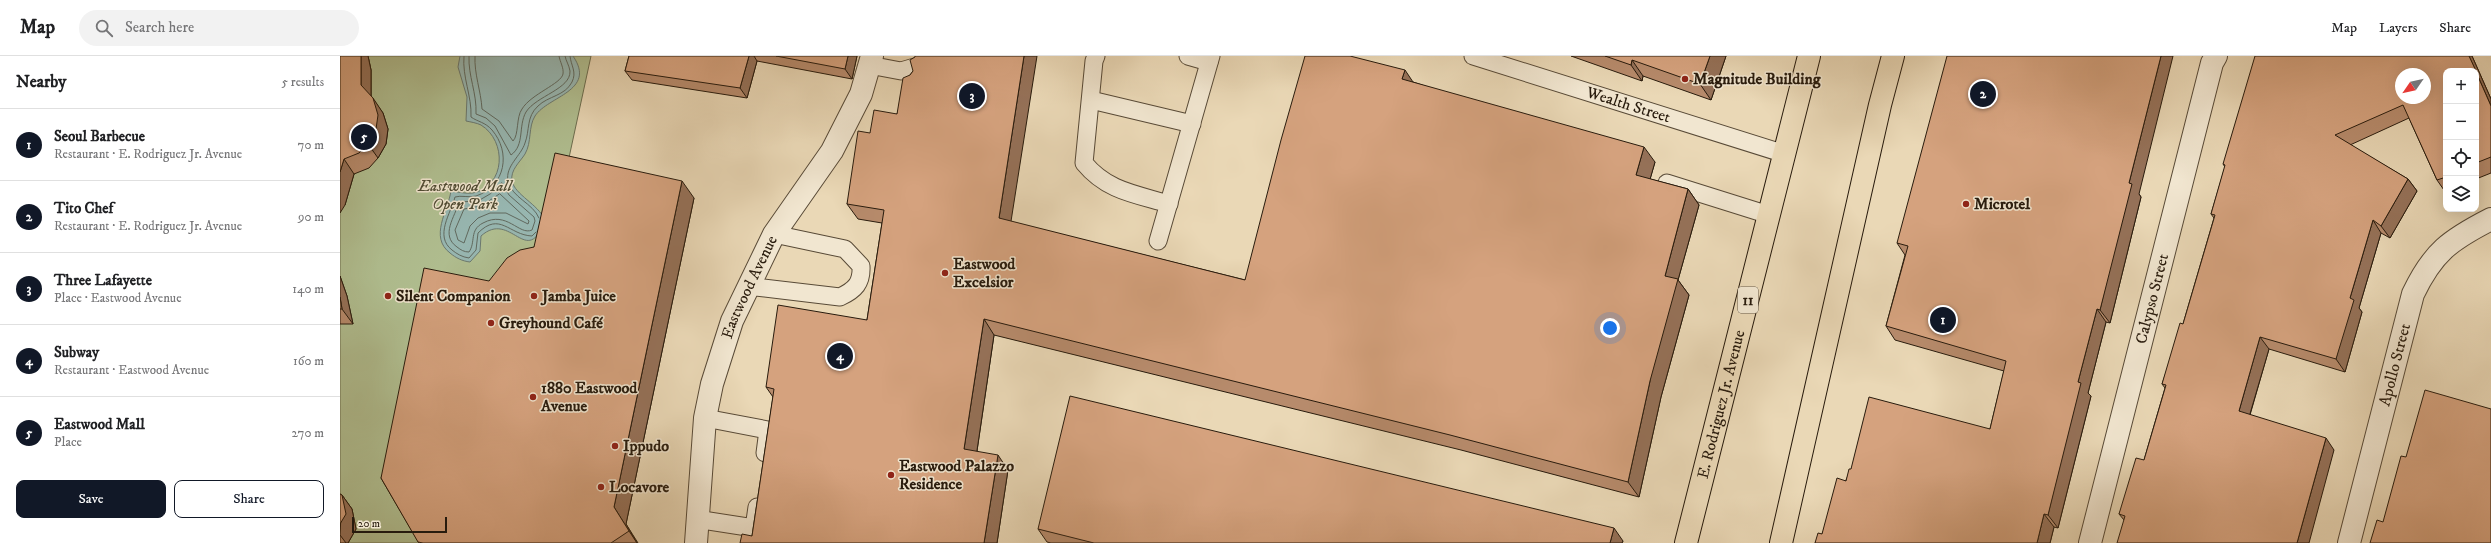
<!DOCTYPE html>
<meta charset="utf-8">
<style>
:root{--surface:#fff;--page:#f2f2f2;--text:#202124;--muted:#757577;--line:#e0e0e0;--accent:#111827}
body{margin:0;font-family:"IM FELL DW Pica",serif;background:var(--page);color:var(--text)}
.controls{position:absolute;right:12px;top:12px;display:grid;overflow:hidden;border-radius:8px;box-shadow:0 4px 16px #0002}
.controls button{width:36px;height:36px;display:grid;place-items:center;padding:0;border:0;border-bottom:1px solid var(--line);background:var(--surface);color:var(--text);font:20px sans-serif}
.compass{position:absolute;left:2055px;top:12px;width:36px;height:36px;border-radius:50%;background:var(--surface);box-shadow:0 4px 16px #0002;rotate:236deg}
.scale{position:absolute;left:12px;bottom:10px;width:95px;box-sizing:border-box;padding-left:4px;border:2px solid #281b0d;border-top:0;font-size:11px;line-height:14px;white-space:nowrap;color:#281b0d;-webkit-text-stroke:3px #f1e6d0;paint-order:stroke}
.you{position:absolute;left:1270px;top:272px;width:14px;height:14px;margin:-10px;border:3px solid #fff;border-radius:50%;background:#1a73e8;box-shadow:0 0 0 6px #1a73e833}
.badge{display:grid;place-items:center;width:26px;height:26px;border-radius:50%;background:var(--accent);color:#fff;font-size:13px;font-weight:700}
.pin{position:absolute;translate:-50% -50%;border:2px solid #fff;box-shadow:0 1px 4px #0006}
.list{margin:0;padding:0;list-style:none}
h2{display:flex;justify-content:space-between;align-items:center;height:52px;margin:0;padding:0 16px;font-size:17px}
h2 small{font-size:13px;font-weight:400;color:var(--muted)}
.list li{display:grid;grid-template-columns:26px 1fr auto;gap:12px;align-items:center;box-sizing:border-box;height:72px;padding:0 16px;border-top:1px solid var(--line)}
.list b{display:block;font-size:15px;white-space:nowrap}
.list p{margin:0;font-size:13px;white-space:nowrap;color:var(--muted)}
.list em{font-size:13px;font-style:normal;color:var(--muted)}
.actions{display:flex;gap:8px;padding:12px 16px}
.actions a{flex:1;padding:9px 0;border:1px solid var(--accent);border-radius:8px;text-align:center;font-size:14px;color:var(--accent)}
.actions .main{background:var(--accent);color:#fff}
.icon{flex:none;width:22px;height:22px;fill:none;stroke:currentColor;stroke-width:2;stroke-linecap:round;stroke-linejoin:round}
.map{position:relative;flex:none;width:2151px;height:487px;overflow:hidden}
header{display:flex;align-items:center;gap:24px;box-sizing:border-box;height:56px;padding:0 20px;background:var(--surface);border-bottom:1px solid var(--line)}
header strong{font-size:19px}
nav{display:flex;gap:22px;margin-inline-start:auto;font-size:14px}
.search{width:280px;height:36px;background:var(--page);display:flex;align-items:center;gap:10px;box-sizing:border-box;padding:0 14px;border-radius:22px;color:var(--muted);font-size:15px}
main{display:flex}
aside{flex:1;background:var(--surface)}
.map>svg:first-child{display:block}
.green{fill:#b1c092;stroke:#6c6e50}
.water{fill:#98b9b4;stroke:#6b7a71}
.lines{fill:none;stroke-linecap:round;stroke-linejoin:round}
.shore{stroke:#606a60;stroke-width:1}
.service-casing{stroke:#584a37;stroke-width:19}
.minor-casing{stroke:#584a37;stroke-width:24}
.tertiary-casing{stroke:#584a37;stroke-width:24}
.primary-casing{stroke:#281b0d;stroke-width:24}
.service{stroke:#f1e6d0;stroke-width:17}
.minor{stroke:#f1e6d0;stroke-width:22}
.tertiary{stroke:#f1e6d0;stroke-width:22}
.primary{stroke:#ead8b6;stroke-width:22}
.wall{fill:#b78b6c;stroke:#281b0d}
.shaded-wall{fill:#957158;stroke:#281b0d}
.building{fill:#d5a27e;stroke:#281b0d;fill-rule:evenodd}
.poi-dot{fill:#8f2418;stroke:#f1e6d0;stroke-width:1.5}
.labels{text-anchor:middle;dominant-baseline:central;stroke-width:3;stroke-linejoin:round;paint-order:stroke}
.shield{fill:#f1e6d0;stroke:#645848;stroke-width:1}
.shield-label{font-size:15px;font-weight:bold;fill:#281b0d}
.poi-label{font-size:16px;font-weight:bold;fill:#281b0d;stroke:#f1e6d0;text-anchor:start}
.street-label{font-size:16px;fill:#281b0d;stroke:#f1e6d0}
.park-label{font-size:16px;font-style:italic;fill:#514d35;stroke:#f1e6d0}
</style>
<header>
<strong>Map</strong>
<div class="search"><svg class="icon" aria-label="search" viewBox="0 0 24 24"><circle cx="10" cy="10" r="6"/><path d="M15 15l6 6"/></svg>Search here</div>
<nav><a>Map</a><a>Layers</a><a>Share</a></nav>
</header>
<main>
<aside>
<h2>Nearby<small>5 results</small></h2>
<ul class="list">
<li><span class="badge">1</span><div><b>Seoul Barbecue</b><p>Restaurant · E. Rodriguez Jr. Avenue</p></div><em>70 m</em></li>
<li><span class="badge">2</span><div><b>Tito Chef</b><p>Restaurant · E. Rodriguez Jr. Avenue</p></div><em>90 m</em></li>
<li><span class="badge">3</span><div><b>Three Lafayette</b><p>Place · Eastwood Avenue</p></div><em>140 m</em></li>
<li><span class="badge">4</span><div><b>Subway</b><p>Restaurant · Eastwood Avenue</p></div><em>160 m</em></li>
<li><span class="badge">5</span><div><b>Eastwood Mall</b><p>Place</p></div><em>270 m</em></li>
</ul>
<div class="actions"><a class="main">Save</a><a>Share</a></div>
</aside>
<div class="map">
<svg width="2151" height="487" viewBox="0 0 2151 487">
<rect width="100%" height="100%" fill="#ead8b6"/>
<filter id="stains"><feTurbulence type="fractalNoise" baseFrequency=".005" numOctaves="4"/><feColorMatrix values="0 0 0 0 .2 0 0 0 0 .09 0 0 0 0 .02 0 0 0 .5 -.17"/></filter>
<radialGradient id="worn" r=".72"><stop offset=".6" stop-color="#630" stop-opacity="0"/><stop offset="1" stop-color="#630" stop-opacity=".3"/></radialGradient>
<path class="green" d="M28,0H251L206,208L81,487H0V157L14,118L31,44V14Z"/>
<path class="water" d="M120,0H233C257,35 208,40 195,60C188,71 192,86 185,98C180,106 170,114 172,125C175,139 198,148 205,164C187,214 171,153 141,180L140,195L130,206C122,205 116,202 110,197C89,181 108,155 111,135C119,136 126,138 133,137C166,130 167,85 141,69C137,67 131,66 126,65L127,41L118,11Z"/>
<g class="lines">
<path class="shore" d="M124,0C122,21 132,40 131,61C138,66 145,66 152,74C171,96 166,130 136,140C129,142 121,139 115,141C111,157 94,180 112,194C117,198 122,201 129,202L136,194L138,177C160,155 169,179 192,180L196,176
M129,0C128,20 137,37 136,58L146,62L155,70L171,99C185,89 178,70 186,56C196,40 231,33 230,15C229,9 226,5 225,0
M135,0C134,18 141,35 142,53L159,65L173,85C179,79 176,61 182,53C191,38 221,28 223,18C224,12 220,6 219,0
M162,127L169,139L194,161L195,165L192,174C179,180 167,154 143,167C129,174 136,186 129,196C124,196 121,194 117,191C100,179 115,161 119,146L138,145L150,138Z
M160,138L189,165L188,168L166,157H150L138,162L130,170L124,187L118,184L115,174L124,153L141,150Z
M199,162C193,147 172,142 168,125C165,110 181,100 185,87C190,74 186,61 198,50C208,40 225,40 232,26C237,16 231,10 230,0"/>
<defs>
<g id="service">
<path d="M756,0L754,5L744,107C767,135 795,138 829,148"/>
<path d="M848,0L869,6"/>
<path id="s1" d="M1133,0L1445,98"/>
<path d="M529,9L561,15L578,10"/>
<path d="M751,44L852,68"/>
<path d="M1327,127L1429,159"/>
<path d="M818,185L871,0"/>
<path d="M407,230L500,241C515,234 522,227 521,210L505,193L434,178"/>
<path d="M365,362L428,374L425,397"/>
<path d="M356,463L414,472L417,451"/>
</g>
<g id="minor">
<path id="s2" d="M1750,487L1872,7L1876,0"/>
<path id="s3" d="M2009,487L2073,238C2093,196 2110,184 2151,163"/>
</g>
<g id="tertiary">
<path id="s4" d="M356,487L365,362L372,328L392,265L434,178L492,95L521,38L532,0"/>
</g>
<g id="primary">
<path id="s5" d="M1346,487L1469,0"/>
<path d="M1441,487L1540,49L1553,0"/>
</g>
</defs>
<use href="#service" class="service-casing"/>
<use href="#minor" class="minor-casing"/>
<use href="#tertiary" class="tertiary-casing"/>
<use href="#primary" class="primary-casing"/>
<use href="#service" class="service"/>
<use href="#minor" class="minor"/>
<use href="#tertiary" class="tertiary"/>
<use href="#primary" class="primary"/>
</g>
<path class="wall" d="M0,0H28L31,14V40L43,57L48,73L46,88L38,102L29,112L14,118L5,149Z
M289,0H517L512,23L417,5L407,42L292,24L285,15Z
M1231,0H1386L1371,44L1303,20L1302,25Z
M2132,0L2151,43V117L2136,123V15H2106V137L2097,124L2069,62L2010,89L2068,123L2077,135L2050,182L2041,177L2019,252L2022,256L2005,316L1929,293L1910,359L1994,394L1784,464L1779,458L1804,404L1825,332L1822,328L1843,268L1874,162L1871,158L1885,111L1883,108Z
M573,15L671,166L905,224L1073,26L1315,106L1310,123L1348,133L1359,149L1338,224L1349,239L1321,341L1299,441L1121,394L654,279L637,395L668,414L657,487H400L412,480L433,341L426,331L527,264L542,167L518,163L507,148L530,77L557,58L570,19Z
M1799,138L1801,141L1770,267L1766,266L1748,337L1751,340L1718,472L1714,471L1710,487H1475L1482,478L1511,413L1650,373L1664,315L1555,284L1546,270L1565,199L1557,187Z
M354,142L286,468L298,487H79L41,422L149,225L194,191Z
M0,220L7,240L13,268H0Z
M0,438L2,439L12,453L16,473L8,487H0Z
M698,473L1283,485L1282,487H711L707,486Z"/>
<path class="shaded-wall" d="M21,0H28L31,14V44L21,29Z
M409,0H414L417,5L407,42L400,32Z
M508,0H517L512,23L505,13Z
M684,0H697L669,178L659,162Z
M1370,0H1386L1371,44L1360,28Z
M1821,0H1833L1799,138L1801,141L1770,267L1760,254L1789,127Z
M2129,0H2132L2151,43V50Z
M1292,4L1303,20L1302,25L1291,9Z
M1065,14L1075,29L1062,23Z
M33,42L43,57L48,73L46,88L38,102L28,88Z
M1304,91L1315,106L1307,134L1296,119Z
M4,103L14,118L5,149L0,157V116Z
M2068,123L2077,135L2050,182L2041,170Z
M342,125L354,142L286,468L297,487L289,475L274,451Z
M1348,133L1359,149L1338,224L1349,239L1321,341L1299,441L1288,426L1310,325L1325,220Z
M2033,164L2041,177L2019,252L2022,256L2005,316L1996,303L2010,242Z
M0,220L7,240L13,268L2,253L0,241Z
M1757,253L1766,266L1748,337L1751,340L1718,472L1708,459L1738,326Z
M644,263L654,279L635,408L624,393Z
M1920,281L1929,293L1907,368L1899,355Z
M1986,382L1994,394L1969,487H1957Z
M658,399L668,414L657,487H644Z
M2,439L12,453L16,473L8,487H6L0,479Z
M1704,458L1714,471L1710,487H1697Z
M1274,472L1283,485L1282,487H1270Z"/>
<path class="building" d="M0,0H21V29L33,42L38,59L36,73L28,88L19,97L4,103L0,116Z
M289,0H409L400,32L285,15Z
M436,0H508L505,13Z
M575,0H684L659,162L905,224L941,84L965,0H1010L1065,14L1062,23L1304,91L1296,119L1348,133L1325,220L1338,223L1310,325L1288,426L1110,379L644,263L624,393L658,399L644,487H400L402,478L412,480L434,333L426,331L438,249L527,264L544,154L507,148L518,75L530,77L534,54L557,58L563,22L570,19L573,15L570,4L575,1Z
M1265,0H1370L1360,28L1292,4L1291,9Z
M1607,0H1821L1789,127L1792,128L1760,254L1757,253L1738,326L1741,327L1708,459L1704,458L1697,487H1475L1478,477L1482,478L1497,422L1506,425L1509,413H1511L1529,341L1650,373L1666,305L1546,270L1568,190L1557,187Z
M1915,0H2129L2136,15H2106V121L2097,124L2063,49L1995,79L2068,123L2041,170L2033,164L2010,242L2014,244L1996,303L1920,281L1899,355L1986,382L1957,487H1777L1785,460L1779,458L1796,402L1804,404L1826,329L1822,328L1840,267L1843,268L1875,159L1871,158L1885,109L1883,108ZM2061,18H2085V42H2061Z
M2136,16L2151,50V101L2136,107Z
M215,97L342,125L274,451L289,475L271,487H83L78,486L41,422L84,212L149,225L167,202L180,194L194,191Z
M0,241L2,253H0Z
M2085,334L2151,353V487H2030L2037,464L2043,466L2061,400L2066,401Z
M730,340L1274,472L1270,487H754L698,473Z
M0,438L2,439L6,458L0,468Z"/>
<g class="poi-dot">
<circle cx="1345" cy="23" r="4"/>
<circle cx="1626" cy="148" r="4"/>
<circle cx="605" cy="217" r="4"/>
<circle cx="48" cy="240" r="4"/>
<circle cx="194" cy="240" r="4"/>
<circle cx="151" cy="267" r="4"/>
<circle cx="193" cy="341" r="4"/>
<circle cx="275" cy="390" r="4"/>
<circle cx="551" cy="419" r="4"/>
<circle cx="261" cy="431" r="4"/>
</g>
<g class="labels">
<rect class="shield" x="1398" y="231" width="20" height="26" rx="3"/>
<g class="shield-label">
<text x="1408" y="244">11</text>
</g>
<g class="poi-label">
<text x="1353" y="23">Magnitude Building</text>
<text x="1634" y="148">Microtel</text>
<text x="613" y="208">Eastwood<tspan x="613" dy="18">Excelsior</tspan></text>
<text x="56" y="240">Silent Companion</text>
<text x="202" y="240">Jamba Juice</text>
<text x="159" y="267">Greyhound Café</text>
<text x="201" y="332">1880 Eastwood<tspan x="201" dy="18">Avenue</tspan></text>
<text x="283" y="390">Ippudo</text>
<text x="559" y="410">Eastwood Palazzo<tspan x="559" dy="18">Residence</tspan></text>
<text x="269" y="431">Locavore</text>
</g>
<g class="street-label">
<text stroke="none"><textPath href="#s1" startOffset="163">Wealth Street</textPath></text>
<text stroke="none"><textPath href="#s4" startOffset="264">Eastwood Avenue</textPath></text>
<text stroke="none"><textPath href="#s2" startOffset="252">Calypso Street</textPath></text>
<text stroke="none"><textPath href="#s3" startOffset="184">Apollo Street</textPath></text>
<text stroke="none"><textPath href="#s5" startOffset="143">E. Rodriguez Jr. Avenue</textPath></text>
</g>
<g class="park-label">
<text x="125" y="130">Eastwood Mall<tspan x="125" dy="18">Open Park</tspan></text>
</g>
</g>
<rect width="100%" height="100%" filter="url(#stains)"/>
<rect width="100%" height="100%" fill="url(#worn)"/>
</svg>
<div class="controls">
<button>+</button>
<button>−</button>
<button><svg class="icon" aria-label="locate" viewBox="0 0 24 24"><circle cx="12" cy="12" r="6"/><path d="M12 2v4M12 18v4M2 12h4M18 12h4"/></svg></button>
<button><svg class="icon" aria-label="layers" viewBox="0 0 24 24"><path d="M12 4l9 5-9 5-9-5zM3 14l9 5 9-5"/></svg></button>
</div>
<svg class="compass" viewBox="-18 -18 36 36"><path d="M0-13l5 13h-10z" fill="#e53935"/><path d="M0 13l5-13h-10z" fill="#757577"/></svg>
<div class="scale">20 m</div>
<div class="you"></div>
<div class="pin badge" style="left:1603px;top:264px">1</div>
<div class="pin badge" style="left:1643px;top:38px">2</div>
<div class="pin badge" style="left:632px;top:40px">3</div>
<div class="pin badge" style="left:500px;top:300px">4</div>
<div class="pin badge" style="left:24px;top:81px">5</div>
</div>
</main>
